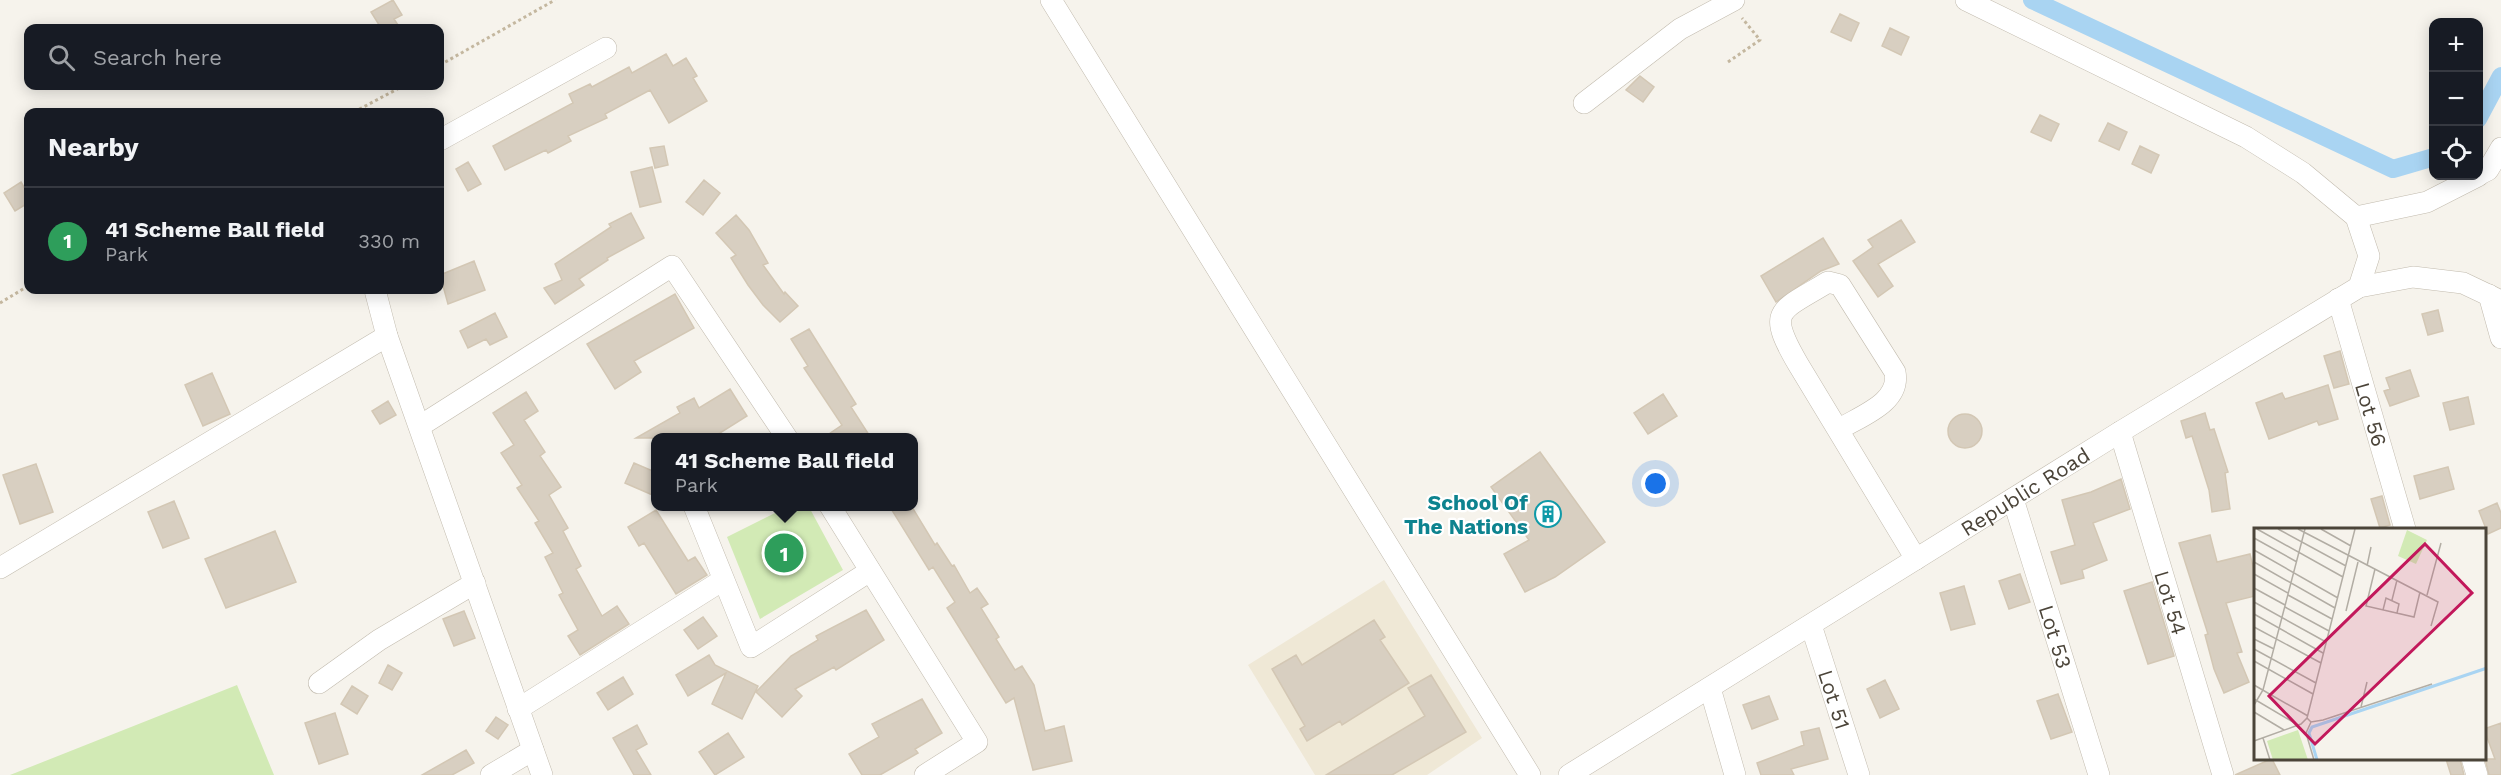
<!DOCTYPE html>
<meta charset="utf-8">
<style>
:root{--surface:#171b24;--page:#20242c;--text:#f1f3f6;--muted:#9ea1a6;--line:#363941;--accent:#fc3f1d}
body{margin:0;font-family:"Work Sans",sans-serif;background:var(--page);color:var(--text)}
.controls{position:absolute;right:18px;top:18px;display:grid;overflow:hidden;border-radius:12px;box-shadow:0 3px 15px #0003}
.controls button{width:54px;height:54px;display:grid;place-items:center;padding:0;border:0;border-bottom:2px solid var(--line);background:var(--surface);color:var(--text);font:30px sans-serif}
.you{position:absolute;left:1656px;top:484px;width:21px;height:21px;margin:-15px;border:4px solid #fff;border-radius:50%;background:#1a73e8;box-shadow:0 0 0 9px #1a73e833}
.badge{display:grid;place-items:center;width:39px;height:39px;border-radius:50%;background:var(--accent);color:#fff;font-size:20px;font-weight:700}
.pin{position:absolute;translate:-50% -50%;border:3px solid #fff;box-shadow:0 2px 6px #0006}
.popup{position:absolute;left:651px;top:433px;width:267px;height:78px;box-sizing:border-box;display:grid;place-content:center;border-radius:12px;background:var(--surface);filter:drop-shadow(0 2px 4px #0005);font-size:20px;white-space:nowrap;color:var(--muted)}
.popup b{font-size:22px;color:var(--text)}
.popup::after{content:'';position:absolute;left:50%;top:100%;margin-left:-12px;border:12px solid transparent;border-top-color:var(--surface)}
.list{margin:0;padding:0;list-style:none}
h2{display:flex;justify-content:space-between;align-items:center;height:78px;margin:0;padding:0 24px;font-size:26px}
h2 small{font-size:20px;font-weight:400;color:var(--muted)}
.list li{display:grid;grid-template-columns:39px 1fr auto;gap:18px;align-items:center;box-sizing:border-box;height:108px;padding:0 24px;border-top:2px solid var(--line)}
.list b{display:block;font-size:22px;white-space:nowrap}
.list p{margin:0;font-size:20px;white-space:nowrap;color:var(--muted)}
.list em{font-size:20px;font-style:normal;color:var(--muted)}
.icon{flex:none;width:33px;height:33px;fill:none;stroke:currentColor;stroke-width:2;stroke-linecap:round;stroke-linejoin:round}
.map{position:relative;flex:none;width:2501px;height:775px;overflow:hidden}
.search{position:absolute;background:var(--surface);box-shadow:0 3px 15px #0003;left:24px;top:24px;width:420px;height:66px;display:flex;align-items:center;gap:15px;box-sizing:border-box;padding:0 21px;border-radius:12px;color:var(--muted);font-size:22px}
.panel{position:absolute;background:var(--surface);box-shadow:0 3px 15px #0003;left:24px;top:108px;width:420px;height:186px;border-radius:12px}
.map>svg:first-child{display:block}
.education{fill:#efe8d6}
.green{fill:#d2eab5}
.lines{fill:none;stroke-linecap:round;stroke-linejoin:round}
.canal{stroke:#a9d4f2;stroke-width:18}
.building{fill:#d8cfc1;stroke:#d3c7b4;stroke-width:1.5}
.minor-casing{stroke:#c2bbae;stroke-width:22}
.path{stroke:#c4b79f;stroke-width:3;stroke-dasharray:3 3;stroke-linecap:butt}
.minor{stroke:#fff;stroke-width:21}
.labels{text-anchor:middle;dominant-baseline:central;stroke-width:4.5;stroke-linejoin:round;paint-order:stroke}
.street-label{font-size:21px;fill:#4b4439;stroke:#fff}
.culture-label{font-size:21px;font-weight:bold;fill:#0d838f;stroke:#fff;text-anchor:end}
.inset-river{fill:none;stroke:#a9d4f2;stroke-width:3}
.inset-road{fill:none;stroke:#b2ada4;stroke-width:1.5}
.view{fill:#c2185b;fill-opacity:0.15;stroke:#c2185b;stroke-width:3}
.inset-edge{fill:none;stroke:#4b4439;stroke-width:3}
</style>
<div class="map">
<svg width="2501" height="775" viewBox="0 0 2501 775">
<rect width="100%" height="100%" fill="#f6f3ec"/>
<path class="education" d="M1384,580L1482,738L1427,775H1315L1248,665Z"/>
<path class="green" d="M787,507H809L843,570L760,619L727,537Z
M237,685L274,775H10Z"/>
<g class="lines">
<path class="canal" d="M2032,0L2393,169L2434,157
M2478,119L2501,76"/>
</g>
<path class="building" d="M393,0L402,15L394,19L400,28H381L371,12Z
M1840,14L1859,23L1851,41L1831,32Z
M1890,28L1909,37L1901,55L1882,46Z
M666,54L673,66L686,58L697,76L693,78L707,101L669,123L650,90L605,114L607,118L568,136L571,141L548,153L546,150L505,170L493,146L573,103L569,94L590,84L592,87L629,67L632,73Z
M1640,76L1654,87L1643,102L1626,90Z
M2040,115L2059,124L2051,141L2031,132Z
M2108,123L2127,132L2119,150L2099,141Z
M664,146L668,165L655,168L650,148Z
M2140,146L2159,155L2151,173L2132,164Z
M468,162L481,184L468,191L456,169Z
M652,167L661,202L640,207L631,172Z
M704,180L720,193L703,215L686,202Z
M21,182L28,194V203L15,211L4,193Z
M631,213L644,238L607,258L608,260L579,279L584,285L555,304L544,288L562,280L555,264L611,227L609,224Z
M736,215L749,230L768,263L763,265L784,294L785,292L798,306L780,322L763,305L748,285L731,258L736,255L716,233Z
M1901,220L1915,242L1878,264L1893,286L1878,297L1853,261L1873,247L1868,240Z
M1823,238L1839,264L1821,271L1776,302L1761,276Z
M474,261L485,290L448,304L440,275Z
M675,294L694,328L634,361L641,372L615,389L587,344Z
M2438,310L2443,331L2428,335L2422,314Z
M495,313L507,337L490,345L486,339L468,348L460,331Z
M809,329L856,404L851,407L871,438H823L842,425L804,368L808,366L791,339Z
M2340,351L2349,384L2334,388L2324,356Z
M2410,370L2419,396L2390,406L2384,391L2390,389L2386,378Z
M212,373L230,414L203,426L185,385Z
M2328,385L2338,419L2319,425L2317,421L2269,439L2256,403L2282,393L2285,399Z
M730,389L747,416L712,438H636L680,413L677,407L694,398L699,408Z
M526,392L538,411L524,420L545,452L540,456L561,487L549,495L568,528L563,531L581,566L576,569L602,616L617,606L629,624L580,655L568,636L578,630L559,595L563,593L545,557L553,553L535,523L539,521L517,488L522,485L501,453L514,445L493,413Z
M1663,394L1677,416L1648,434L1634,413Z
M2468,397L2474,424L2450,430L2443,403Z
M388,401L396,415L380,424L372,411Z
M2205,413L2210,430L2214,429L2228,472L2225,473L2230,509L2212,512L2209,490L2192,436L2186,438L2181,421Z
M1948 431a17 17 0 1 1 34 0a17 17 0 1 1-34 0Z
M1540,452L1605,542L1555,577L1525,592L1504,554L1529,540L1491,487Z
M634,463L655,472V496L625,483Z
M36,464L53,512L20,524L3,475Z
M2448,467L2454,489L2420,499L2414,476Z
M2121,479L2130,509L2093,523L2107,560L2082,570L2084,578L2061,584L2051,552L2075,545L2062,500L2091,492Z
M2382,496L2390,525L2380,528L2371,499Z
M174,501L189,538L163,548L148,512Z
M2497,503L2501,513V528L2488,534L2479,511Z
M890,507H912L935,545L937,543L952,566L954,565L970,593L977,588L988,604L981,608L999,637L996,639L1015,670L1022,666L1034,685L1045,731L1064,726L1072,761L1033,770L1014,698L1006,703L947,608L955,602L933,567L929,570Z
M656,510L688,561L695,557L707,575L676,594L644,543L639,546L628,527Z
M275,531L296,582L226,608L205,559Z
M2210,535L2217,562L2250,554L2255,575V596L2226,603L2242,652L2237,653L2249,682L2224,693L2214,669L2205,635L2208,634L2179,543Z
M2020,574L2030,602L2009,609L1999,581Z
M2152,582L2174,656L2148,664L2124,591Z
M1964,586L1975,624L1951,630L1940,593Z
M866,610L884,640L836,670L834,667L795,689L802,696L782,717L756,692L791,656L818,640L816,636Z
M464,611L475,638L454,646L443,619Z
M703,617L717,636L698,649L684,630Z
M1374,620L1385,637L1380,640L1409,683L1342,725L1340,721L1307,741L1300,729L1305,726L1272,669L1296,655L1302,665Z
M709,655L715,665L758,686L742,719L712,704L726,673L688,696L676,675Z
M388,665L402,673L392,690L379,683Z
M1431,675L1466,732L1392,775H1326L1425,716L1408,688Z
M623,677L633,694L608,710L597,693Z
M1885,680L1899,709L1880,718L1867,689Z
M352,686L368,696L357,714L341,704Z
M2058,694L2072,732L2051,739L2037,701Z
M1769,696L1778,719L1752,729L1743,705Z
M922,699L942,733L915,749L918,753L880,775H862L849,754L879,737L872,724Z
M335,713L348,754L319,764L305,723Z
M496,717L508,725L498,739L486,731Z
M2501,723V775H2489L2485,759H2495L2484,729Z
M637,725L647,744L636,750L651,775H634L613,738Z
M1819,728L1828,759L1791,769L1794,775H1761L1757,763L1804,745L1801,732Z
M728,733L744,757L715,775L699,752Z
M466,750L474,763L452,775H422Z
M2272,759L2280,775H2235L2271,759Z
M2446,759H2460L2464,775H2451Z"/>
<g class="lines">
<defs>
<g id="minor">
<path d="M1051,0L1530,775"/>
<path d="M1966,0L2246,137L2303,173L2356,217L2369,256L2359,287"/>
<path d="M1584,103L1680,29L1734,0"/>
<path d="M440,140L606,48"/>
<path d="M2478,175L2488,170L2501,148"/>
<path d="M2356,217L2427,202L2478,176"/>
<path d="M375,290L387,336L542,775"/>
<path d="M2489,295L2501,338"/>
<path id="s1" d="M2338,299L2405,529"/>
<path d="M420,426L672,266L787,438"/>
<path d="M1838,430C1860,416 1901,403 1895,372L1840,285L1828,282C1779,312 1766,309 1798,364L1916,559"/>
<path id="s2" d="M2120,432L2223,775"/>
<path id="s3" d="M2013,499L2099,775"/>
<path d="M694,506L751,647L870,571"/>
<path d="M830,506L977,742L925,775"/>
<path d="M0,568L387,336"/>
<path id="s4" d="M1811,625L1859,775"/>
<path d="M319,683L379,640L475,583"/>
<path d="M1710,688L1735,775"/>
<path d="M518,709L723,580"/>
<path d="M2472,758L2477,775"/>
<path d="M491,775L533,750"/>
<path id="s5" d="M1569,775L2120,432L2359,287L2413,277L2463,283L2501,301"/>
</g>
</defs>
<use href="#minor" class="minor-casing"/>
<path class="path" d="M1728,62L1760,40L1742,18
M440,65L555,0
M354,112L403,86
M0,303L28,286"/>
<use href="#minor" class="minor"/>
</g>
<defs>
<symbol id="building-ring" viewBox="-11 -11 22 22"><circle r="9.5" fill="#fff" stroke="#0f9aa8" stroke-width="1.5"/><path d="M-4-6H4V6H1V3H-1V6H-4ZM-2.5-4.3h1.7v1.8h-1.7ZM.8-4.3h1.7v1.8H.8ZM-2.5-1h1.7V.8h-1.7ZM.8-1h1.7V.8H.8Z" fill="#0f9aa8"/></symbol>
</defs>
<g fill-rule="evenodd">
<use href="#building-ring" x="1533" y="499" width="30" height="30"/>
</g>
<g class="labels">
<g class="street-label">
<text stroke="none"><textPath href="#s1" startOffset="120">Lot 56</textPath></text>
<text stroke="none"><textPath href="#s5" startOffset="537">Republic Road</textPath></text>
<text stroke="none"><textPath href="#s2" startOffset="178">Lot 54</textPath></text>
<text stroke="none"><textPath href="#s3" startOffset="144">Lot 53</textPath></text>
<text stroke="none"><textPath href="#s4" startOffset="78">Lot 51</textPath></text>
</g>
<g class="culture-label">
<text x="1528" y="502">School Of<tspan x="1528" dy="24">The Nations</tspan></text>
</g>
</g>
<g transform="translate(2254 528)">
<rect width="232" height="232" fill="#f6f3ec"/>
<path d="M153,2L173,12L162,36L144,28ZM44,202L54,232H19L13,213Z" fill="#d2eab5"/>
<path class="inset-river" d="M63,232L55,205L58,199L233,140"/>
<path class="inset-road" d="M3,1L89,49M24,1L92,38M44,1L184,74L177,98M67,1L97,18M0,10L43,34M0,22L84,70M0,34L81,80M113,38L117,19M121,41L112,78L160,89L166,64M0,46L34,65M0,60L31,77M34,67L78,91M173,67L187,15M138,72L143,52M0,74L72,114M31,79L75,103M129,82L132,70L145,76L143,85M92,83L104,34M0,86L69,125M0,99L67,135M0,111L20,121M0,121L62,155M0,133L59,166M0,157L54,188M0,171L44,197M0,177L9,162L51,1M107,179L113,154M0,184L30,202M53,190L57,194L69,192L178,156M57,194L52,205L60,232M9,210L16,232M0,213L47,196L53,190L101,1"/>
<path class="view" d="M171,16L218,65L61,216L15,168Z"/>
<rect width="232" height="232" class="inset-edge"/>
</g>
</svg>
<div class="controls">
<button>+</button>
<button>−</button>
<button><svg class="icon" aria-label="locate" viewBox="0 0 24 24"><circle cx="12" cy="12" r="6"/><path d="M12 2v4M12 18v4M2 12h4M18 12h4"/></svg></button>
</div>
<div class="you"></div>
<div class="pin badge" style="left:784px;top:553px;background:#2e9e5b">1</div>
<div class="popup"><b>41 Scheme Ball field</b>Park</div>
<div class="search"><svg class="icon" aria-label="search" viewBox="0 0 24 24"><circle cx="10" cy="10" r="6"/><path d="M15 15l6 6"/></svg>Search here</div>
<section class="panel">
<h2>Nearby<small></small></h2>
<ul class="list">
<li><span class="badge" style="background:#2e9e5b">1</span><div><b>41 Scheme Ball field</b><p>Park</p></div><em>330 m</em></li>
</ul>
</section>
</div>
